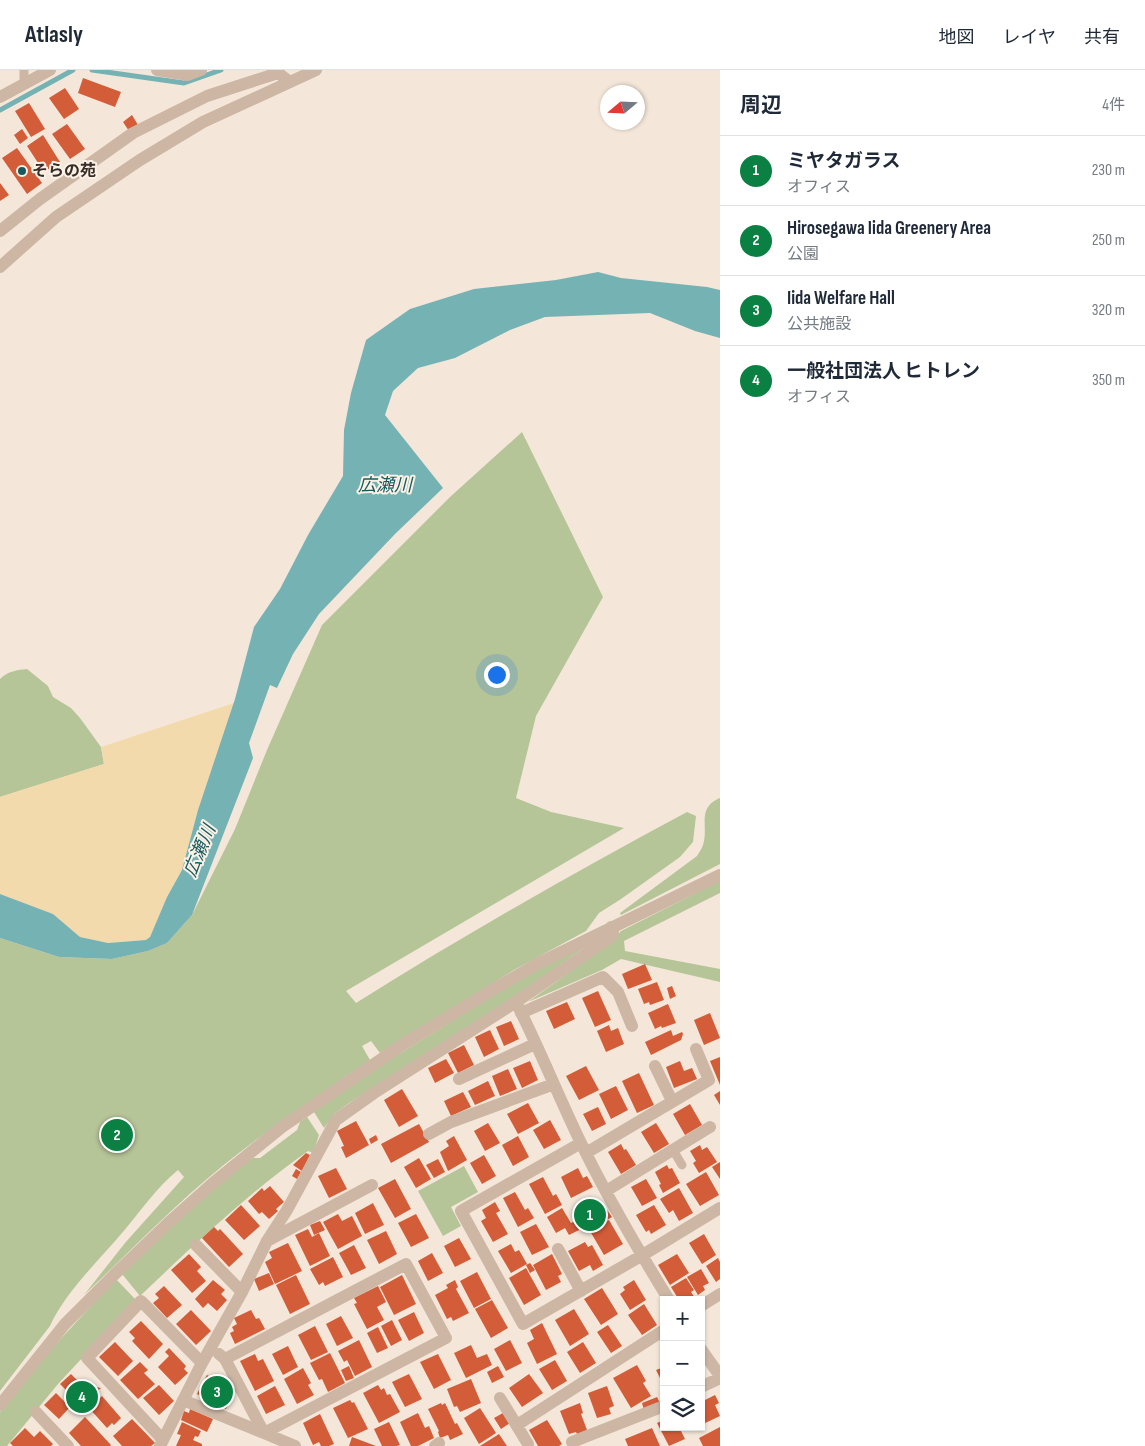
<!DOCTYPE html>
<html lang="ja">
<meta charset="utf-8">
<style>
:root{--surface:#fff;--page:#f6f6f7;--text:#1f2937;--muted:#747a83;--line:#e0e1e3;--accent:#0b8043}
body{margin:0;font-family:"Sofia Sans Condensed","Noto Sans JP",sans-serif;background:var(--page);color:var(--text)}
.controls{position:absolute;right:15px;bottom:15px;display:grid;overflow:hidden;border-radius:0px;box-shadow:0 1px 4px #0004}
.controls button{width:45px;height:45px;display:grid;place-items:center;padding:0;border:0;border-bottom:1px solid var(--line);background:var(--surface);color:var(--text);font:25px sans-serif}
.compass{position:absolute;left:600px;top:15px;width:45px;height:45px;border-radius:50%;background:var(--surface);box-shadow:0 1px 4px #0004;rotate:251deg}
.you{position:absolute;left:496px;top:604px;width:18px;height:18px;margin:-12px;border:4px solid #fff;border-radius:50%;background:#1a73e8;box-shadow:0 0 0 8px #1a73e833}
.badge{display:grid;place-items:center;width:32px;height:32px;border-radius:50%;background:var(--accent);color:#fff;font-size:16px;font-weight:700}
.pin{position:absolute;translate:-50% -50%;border:2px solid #fff;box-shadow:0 1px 5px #0006}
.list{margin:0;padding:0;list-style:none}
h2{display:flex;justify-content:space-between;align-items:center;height:65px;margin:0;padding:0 20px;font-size:21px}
h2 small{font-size:16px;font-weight:400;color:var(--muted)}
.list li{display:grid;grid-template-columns:32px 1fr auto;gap:15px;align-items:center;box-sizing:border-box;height:70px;padding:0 20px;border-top:1px solid var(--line)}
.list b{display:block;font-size:19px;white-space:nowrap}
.list p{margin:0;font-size:16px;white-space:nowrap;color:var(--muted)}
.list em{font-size:16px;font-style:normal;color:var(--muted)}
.icon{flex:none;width:28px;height:28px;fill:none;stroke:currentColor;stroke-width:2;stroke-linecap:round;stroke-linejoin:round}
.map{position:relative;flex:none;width:720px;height:1376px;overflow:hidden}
header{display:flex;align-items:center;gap:30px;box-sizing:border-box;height:70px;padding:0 25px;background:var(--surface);border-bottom:1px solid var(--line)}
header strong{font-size:24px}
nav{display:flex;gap:28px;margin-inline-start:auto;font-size:18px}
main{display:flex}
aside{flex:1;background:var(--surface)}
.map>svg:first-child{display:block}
.green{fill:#b6c598}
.sand{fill:#f3daac}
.water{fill:#75b2b4}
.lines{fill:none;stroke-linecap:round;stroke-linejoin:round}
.stream{stroke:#75b2b4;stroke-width:5}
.building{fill:#d35c39}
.service{stroke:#cdb6a4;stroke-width:9}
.minor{stroke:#cdb6a4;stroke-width:12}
.tertiary{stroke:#cdb6a4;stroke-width:12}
.poi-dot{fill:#175a5e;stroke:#fbf1e6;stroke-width:2}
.labels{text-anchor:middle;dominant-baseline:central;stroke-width:4;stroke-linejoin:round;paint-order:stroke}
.poi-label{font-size:16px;font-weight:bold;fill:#382c26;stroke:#fbf1e6;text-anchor:start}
.water-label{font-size:18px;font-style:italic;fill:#175a5e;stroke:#fbf1e6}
</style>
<header>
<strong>Atlasly</strong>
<nav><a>地図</a><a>レイヤ</a><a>共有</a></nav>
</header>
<main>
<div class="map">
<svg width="720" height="1376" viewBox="0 0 720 1376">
<rect width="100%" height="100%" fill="#f4e7d9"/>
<path class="green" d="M522,362L603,527L536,646L516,728L551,742L624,758L346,921L356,933C464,865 575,802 687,742L696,746L693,772L680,787L621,829L599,843L586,861L514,900L380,983L371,971L362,976L370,990C309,1032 247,1073 192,1122C155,1155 120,1191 84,1225L125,1173L184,1107L178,1100C157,1117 140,1142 122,1163C99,1190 64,1224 50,1256L0,1321V868L59,887L112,889L148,881L167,873L192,845L235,759L267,680L322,555L450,427Z
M27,599L48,616L53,627L71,638L80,648L101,677L104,694L0,727V609C8,601 17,600 27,599Z
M720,728V794L621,845L620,843L697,786C699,782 702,779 703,775C709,756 696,738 720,728Z
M720,811V823L624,871L625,881L720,899V912L621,889L602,900L528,932L610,873L621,861Z
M601,866L520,923L349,1033L334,1044L324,1058L314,1042L383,994L536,899Z
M307,1047L319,1065L313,1083L308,1081C247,1124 194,1175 140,1226L122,1204L210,1121L253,1088H260L297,1060L300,1052Z
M464,1096L478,1122L451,1137L461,1156L443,1166L418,1121Z
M116,1209L136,1230L58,1314L7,1376H0V1342L44,1287Z"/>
<path class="sand" d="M234,633L198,740L182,800L167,827L150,867L146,870L108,873L80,867L53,844L0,824V727L104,694L101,677Z"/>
<path class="water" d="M598,202L621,208L707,217L720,220V268L695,261L650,243L545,247L510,260L455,288L418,298L393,321L385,345L443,418L395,464L319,544L293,584L277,618L270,615L249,673L253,688L192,845L167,873L148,881L112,889L59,887L0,868V824L53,844L80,867L108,873L146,870L150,867L167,827L182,800L198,740L235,629L254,557L280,519L308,465L343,406L344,360L351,323L366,270L410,239L474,219L556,210Z"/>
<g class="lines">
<path class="stream" d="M92,0L184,13L221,0
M0,40L73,0"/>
</g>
<path class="building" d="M83,8L121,22L115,37L78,23Z
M65,18L79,39L64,49L49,28Z
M29,33L45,59L31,67L15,41Z
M132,45L138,55L129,61L123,52Z
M67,54L85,79L70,89L52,64Z
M22,59L28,68L20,74L14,65Z
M43,65L60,92L44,102L27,76Z
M17,78L42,113L27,124L2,88Z
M0,113L9,125L0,131Z
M645,894L652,910L628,919L622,904Z
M657,912L664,930L650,935L649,932L644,934L638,919Z
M672,916L676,926L670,929L667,918Z
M598,921L611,950L595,957L582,928Z
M567,932L575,949L554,959L546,941Z
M668,934L676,953L662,958L661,956L655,959L648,943Z
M710,943L720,968L704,975L694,950Z
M511,951L519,969L504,976L496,957Z
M609,955L611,961L618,958L624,974L606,982L597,961Z
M490,960L499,979L484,987L475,967Z
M671,960L673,966L682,962L683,964L681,970L651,985L645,972Z
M464,975L474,995L458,1003L448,983Z
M720,987V1015L710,991Z
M446,989L454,1003L435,1013L428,998Z
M530,991L538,1010L522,1018L513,998Z
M680,991L684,1001L692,998L697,1009L674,1018L666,997Z
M586,996L599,1020L579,1030L566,1006Z
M508,999L517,1019L500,1026L492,1006Z
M639,1003L654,1035L637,1043L622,1011Z
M488,1011L495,1026L475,1035L468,1021Z
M616,1016L628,1040L611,1049L599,1024Z
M402,1019L418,1046L399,1057L384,1030Z
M720,1021V1035L714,1025Z
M463,1022L471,1037L451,1046L444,1031Z
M528,1033L539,1053L518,1064L507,1044Z
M690,1034L702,1055L685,1065L673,1044Z
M598,1037L606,1054L592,1061L583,1044Z
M550,1050L561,1070L544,1079L533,1060Z
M356,1051L369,1075L346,1088L341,1077L344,1076L337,1061Z
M488,1053L500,1073L485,1081L474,1061Z
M656,1053L669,1074L654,1083L641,1062Z
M419,1054L429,1072L391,1093L381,1074Z
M376,1065L378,1070L371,1074L369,1069Z
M454,1066L467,1090L448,1101L440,1082L449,1076L446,1071Z
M518,1066L529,1087L513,1096L502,1075Z
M621,1074L624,1080L626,1079L636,1095L621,1104L608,1082Z
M700,1075L702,1080L707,1077L717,1092L699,1103L693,1093L696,1091L690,1081Z
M306,1083L310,1085L302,1101L293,1095Z
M484,1085L496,1106L482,1114L470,1093Z
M419,1088L431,1109L416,1118L404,1097Z
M438,1089L445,1102L434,1108L426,1095Z
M720,1092V1109L712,1097Z
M667,1095L669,1099L672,1098L680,1113L663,1123L659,1115L661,1114L655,1102Z
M336,1098L347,1119L329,1128L318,1106Z
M578,1098L583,1108L587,1106L593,1117L571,1128L561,1107Z
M296,1099L301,1102L297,1109L292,1106Z
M706,1102L719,1125L700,1136L686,1114Z
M543,1107L553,1126L556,1124L562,1135L545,1144L529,1114Z
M395,1109L411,1139L395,1148L378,1118Z
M646,1109L657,1128L642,1136L631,1117Z
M270,1116L284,1132L276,1139L278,1141L269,1149L262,1142L259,1144L248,1131L262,1118L264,1121Z
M679,1118L693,1143L679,1151L673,1140L669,1143L660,1129Z
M515,1122L525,1140L528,1138L534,1148L518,1157L503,1128Z
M590,1131L596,1142L605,1137L612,1147L588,1161L576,1139Z
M495,1132L500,1141L496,1143L508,1164L493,1172L481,1151L486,1148L482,1140Z
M373,1133L384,1155L365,1164L355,1143Z
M241,1135L260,1156L244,1170L225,1150Z
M654,1135L666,1155L651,1164L649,1160L646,1162L636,1145Z
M562,1138L571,1153L575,1151L579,1160L569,1165L565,1158L556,1163L547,1147Z
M338,1144L342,1151L352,1146L362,1166L338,1179L323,1152Z
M416,1144L429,1168L411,1177L398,1153Z
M609,1150L623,1174L604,1185L590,1161Z
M320,1151L325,1160L314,1165L310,1155Z
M536,1154L549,1177L532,1185L520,1162Z
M214,1157L218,1161L220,1159L243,1184L229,1197L202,1168Z
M308,1159L312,1167L319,1163L330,1186L310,1196L295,1165Z
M386,1161L397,1184L379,1194L367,1170Z
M704,1164L716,1185L702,1194L689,1173Z
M459,1168L471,1189L455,1197L444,1176Z
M585,1172L588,1177L592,1175L603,1195L593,1201L590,1195L579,1201L568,1181Z
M288,1173L302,1201L275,1214L265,1192L272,1188L269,1182Z
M511,1174L515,1182L519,1180L527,1194L511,1203L498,1181Z
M354,1175L366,1198L351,1205L339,1183Z
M432,1183L443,1203L428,1211L418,1191Z
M189,1184L201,1197L197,1201L206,1211L192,1223L171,1200Z
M552,1184L562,1204L558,1206L561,1212L546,1220L533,1195Z
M677,1184L689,1203L670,1215L658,1195Z
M333,1187L343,1207L325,1216L323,1212L319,1215L310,1199Z
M718,1188L720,1192V1209L716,1212L706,1196Z
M530,1193L535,1200L530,1203L526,1195Z
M526,1198L541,1225L524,1235L509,1208Z
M701,1199L709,1213L703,1216L705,1220L698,1225L687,1207Z
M477,1202L491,1229L474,1238L460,1211Z
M269,1203L274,1214L259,1221L254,1209Z
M296,1205L310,1234L290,1244L276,1215Z
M402,1205L416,1234L394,1245L380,1217Z
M686,1208L694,1220L691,1222L695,1228L692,1230H679L671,1217Z
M213,1210L225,1220L221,1224L227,1230L217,1241L208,1233L203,1238L195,1229Z
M455,1210L458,1217L456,1219L469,1243L453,1251L451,1247L447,1249L435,1225L448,1218L446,1215Z
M634,1210L646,1230L630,1240L620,1224L625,1220L623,1217Z
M164,1216L182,1235L167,1248L153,1233L159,1228L155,1224Z
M378,1216L386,1232L377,1237L384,1250L367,1259L354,1234L357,1233L354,1228Z
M602,1218L618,1244L601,1255L584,1229Z
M492,1230L508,1258L491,1268L475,1239Z
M644,1234L657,1255L642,1265L628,1245Z
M574,1239L589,1264L570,1276L555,1250Z
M191,1240L211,1261L196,1275L176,1254Z
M251,1240L256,1249L259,1248L265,1259L235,1274L230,1263L234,1261L232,1257L237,1254L234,1248Z
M414,1242L424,1263L409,1271L398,1250Z
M341,1246L353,1268L337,1276L326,1254Z
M392,1250L402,1270L391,1276L381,1256Z
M141,1251L163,1274L149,1289L132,1271L135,1268L129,1262Z
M542,1253L557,1284L537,1294L527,1273L534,1269L530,1260Z
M608,1255L622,1276L611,1283L597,1262Z
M315,1256L328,1282L311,1290L298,1265Z
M378,1257L388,1278L377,1283L367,1263Z
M359,1270L372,1297L355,1306L347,1290L344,1292L338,1281Z
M510,1270L522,1293L506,1301L494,1279Z
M115,1272L133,1291L118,1306L99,1287Z
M583,1272L596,1293L580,1303L567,1282Z
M471,1275L477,1288L487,1284L492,1295L466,1308L454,1283Z
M288,1276L298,1297L283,1305L272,1284Z
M169,1278L186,1296L184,1299L188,1303L175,1315L158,1297L169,1286L165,1282Z
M330,1283L345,1313L328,1322L322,1309L319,1310L310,1293Z
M255,1284L258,1291L263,1289L274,1311L255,1321L240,1291Z
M438,1284L451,1310L434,1319L420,1292Z
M555,1290L567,1311L552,1320L539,1299Z
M140,1292L148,1300L144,1303L155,1314L138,1329L120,1310Z
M637,1295L646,1311L643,1313L651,1326L631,1338L613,1308Z
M349,1296L354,1308L346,1311L341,1300Z
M498,1296L504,1307L492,1313L487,1302Z
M664,1297V1316L656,1300Z
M303,1298L311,1313L308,1315L314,1325L297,1334L284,1309Z
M71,1304L81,1314L101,1318L81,1335L60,1314Z
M409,1304L422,1329L405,1337L392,1312Z
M529,1304L543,1323L522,1337L509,1318Z
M207,1305L236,1320L226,1339L197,1324Z
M471,1309L481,1333L460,1342L457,1336L454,1337L447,1319Z
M159,1315L174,1331L159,1345L143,1328Z
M378,1315L381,1320L384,1318L387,1325L390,1324L400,1342L379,1353L363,1323Z
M275,1316L285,1335L266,1344L257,1326Z
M607,1316L614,1336L609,1338L611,1344L597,1348L588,1323Z
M56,1323L70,1337L59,1349L44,1335Z
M715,1325L719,1333L715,1335L720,1346L701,1355V1332Z
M102,1326L121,1348L114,1355L112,1353L107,1358L89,1338Z
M657,1327L660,1333L644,1340L642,1333Z
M350,1330L352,1333L354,1332L368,1359L348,1368L333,1338Z
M441,1333L442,1335L445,1333L455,1354L457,1353L463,1364L450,1370L448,1365L440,1368L438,1362L439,1361L428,1339Z
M580,1333L583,1343L581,1344L587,1360L577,1364L576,1362L569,1364L560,1341Z
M480,1338L496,1363L479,1374L464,1348Z
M190,1339L213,1349L207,1362L181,1350L184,1341L189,1343Z
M418,1343L425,1358L429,1356L434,1368L418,1376H411L400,1352Z
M503,1343L510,1353L501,1359L494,1348Z
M320,1344L334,1374L329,1376H321L319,1372L313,1375L303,1353Z
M85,1347L111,1375L110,1376H81L69,1363Z
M132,1349L155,1373L151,1376H122L113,1366Z
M547,1350L562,1374L559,1376H538L529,1360Z
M664,1350V1357H679L685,1369L669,1376L657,1353Z
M182,1352L201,1361L198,1367L195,1366L193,1370L202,1374V1376H176L181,1365L177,1364Z
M389,1352L400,1375L397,1376H382L374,1359Z
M720,1357V1376H703L699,1368Z
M25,1358L34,1367L40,1361L53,1374L51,1376H13L10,1373Z
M652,1358L660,1376H628L625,1369Z
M499,1364L507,1376H480Z
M352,1367L376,1376H349Z"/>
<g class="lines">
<path class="service" d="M24,0V14
M673,1080L682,1095"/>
<path class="minor" d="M157,0L188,5L201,0
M0,27L50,0
M0,161L40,129L133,63L207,26L278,3L290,12
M516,932L612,866L613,862L611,857
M521,943L603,907L618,922L632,956
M655,996L672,1031
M459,1009L535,974
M429,1064L451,1052L554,1014
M581,1073L461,1141L523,1254L641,1186L720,1138
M586,1083L709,1010L696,979
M606,1121L710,1057
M269,1170L372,1115
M196,1175L242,1222
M558,1179L581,1221
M701,1236L720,1224
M701,1279L720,1306
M219,1284L225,1289L264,1363L295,1376
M701,1317L720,1308
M500,1328L528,1374
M183,1330L264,1363L446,1268L406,1194L225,1289
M0,1335L65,1254L116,1203L167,1154L213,1113L282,1057L402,975L494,919L537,894L720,805
M36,1342L68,1376
M517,1355L664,1260
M163,1370L87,1288L141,1231L202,1293
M572,1372L664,1336
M160,1376L202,1293L242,1222L267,1171L287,1140L336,1050L374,1023L516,932C539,978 558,1025 580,1071C606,1125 637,1178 669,1230
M435,1376L439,1373"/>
<path class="tertiary" d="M0,197L56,147L140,90L203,52L316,0"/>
</g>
<circle class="poi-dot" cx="22" cy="101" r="5"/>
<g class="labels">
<g class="poi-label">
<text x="32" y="101">そらの苑</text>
</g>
<g class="water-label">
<text x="385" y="415">広瀬川</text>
<text transform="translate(200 781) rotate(-67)">広瀬川</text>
</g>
</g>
</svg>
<div class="controls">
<button>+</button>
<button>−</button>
<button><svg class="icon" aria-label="layers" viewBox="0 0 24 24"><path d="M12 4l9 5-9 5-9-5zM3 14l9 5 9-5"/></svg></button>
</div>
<svg class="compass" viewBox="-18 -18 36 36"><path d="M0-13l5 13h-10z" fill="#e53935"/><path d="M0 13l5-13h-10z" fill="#747a83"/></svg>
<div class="you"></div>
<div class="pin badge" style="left:590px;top:1145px">1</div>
<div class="pin badge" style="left:117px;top:1065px">2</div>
<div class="pin badge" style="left:217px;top:1322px">3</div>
<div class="pin badge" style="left:82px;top:1327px">4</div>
</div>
<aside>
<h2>周辺<small>4件</small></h2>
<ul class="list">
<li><span class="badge">1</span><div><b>ミヤタガラス</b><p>オフィス</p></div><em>230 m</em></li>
<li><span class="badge">2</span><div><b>Hirosegawa Iida Greenery Area</b><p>公園</p></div><em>250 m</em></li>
<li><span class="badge">3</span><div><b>Iida Welfare Hall</b><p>公共施設</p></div><em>320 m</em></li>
<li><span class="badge">4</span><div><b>一般社団法人 ヒトレン</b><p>オフィス</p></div><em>350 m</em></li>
</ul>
</aside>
</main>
